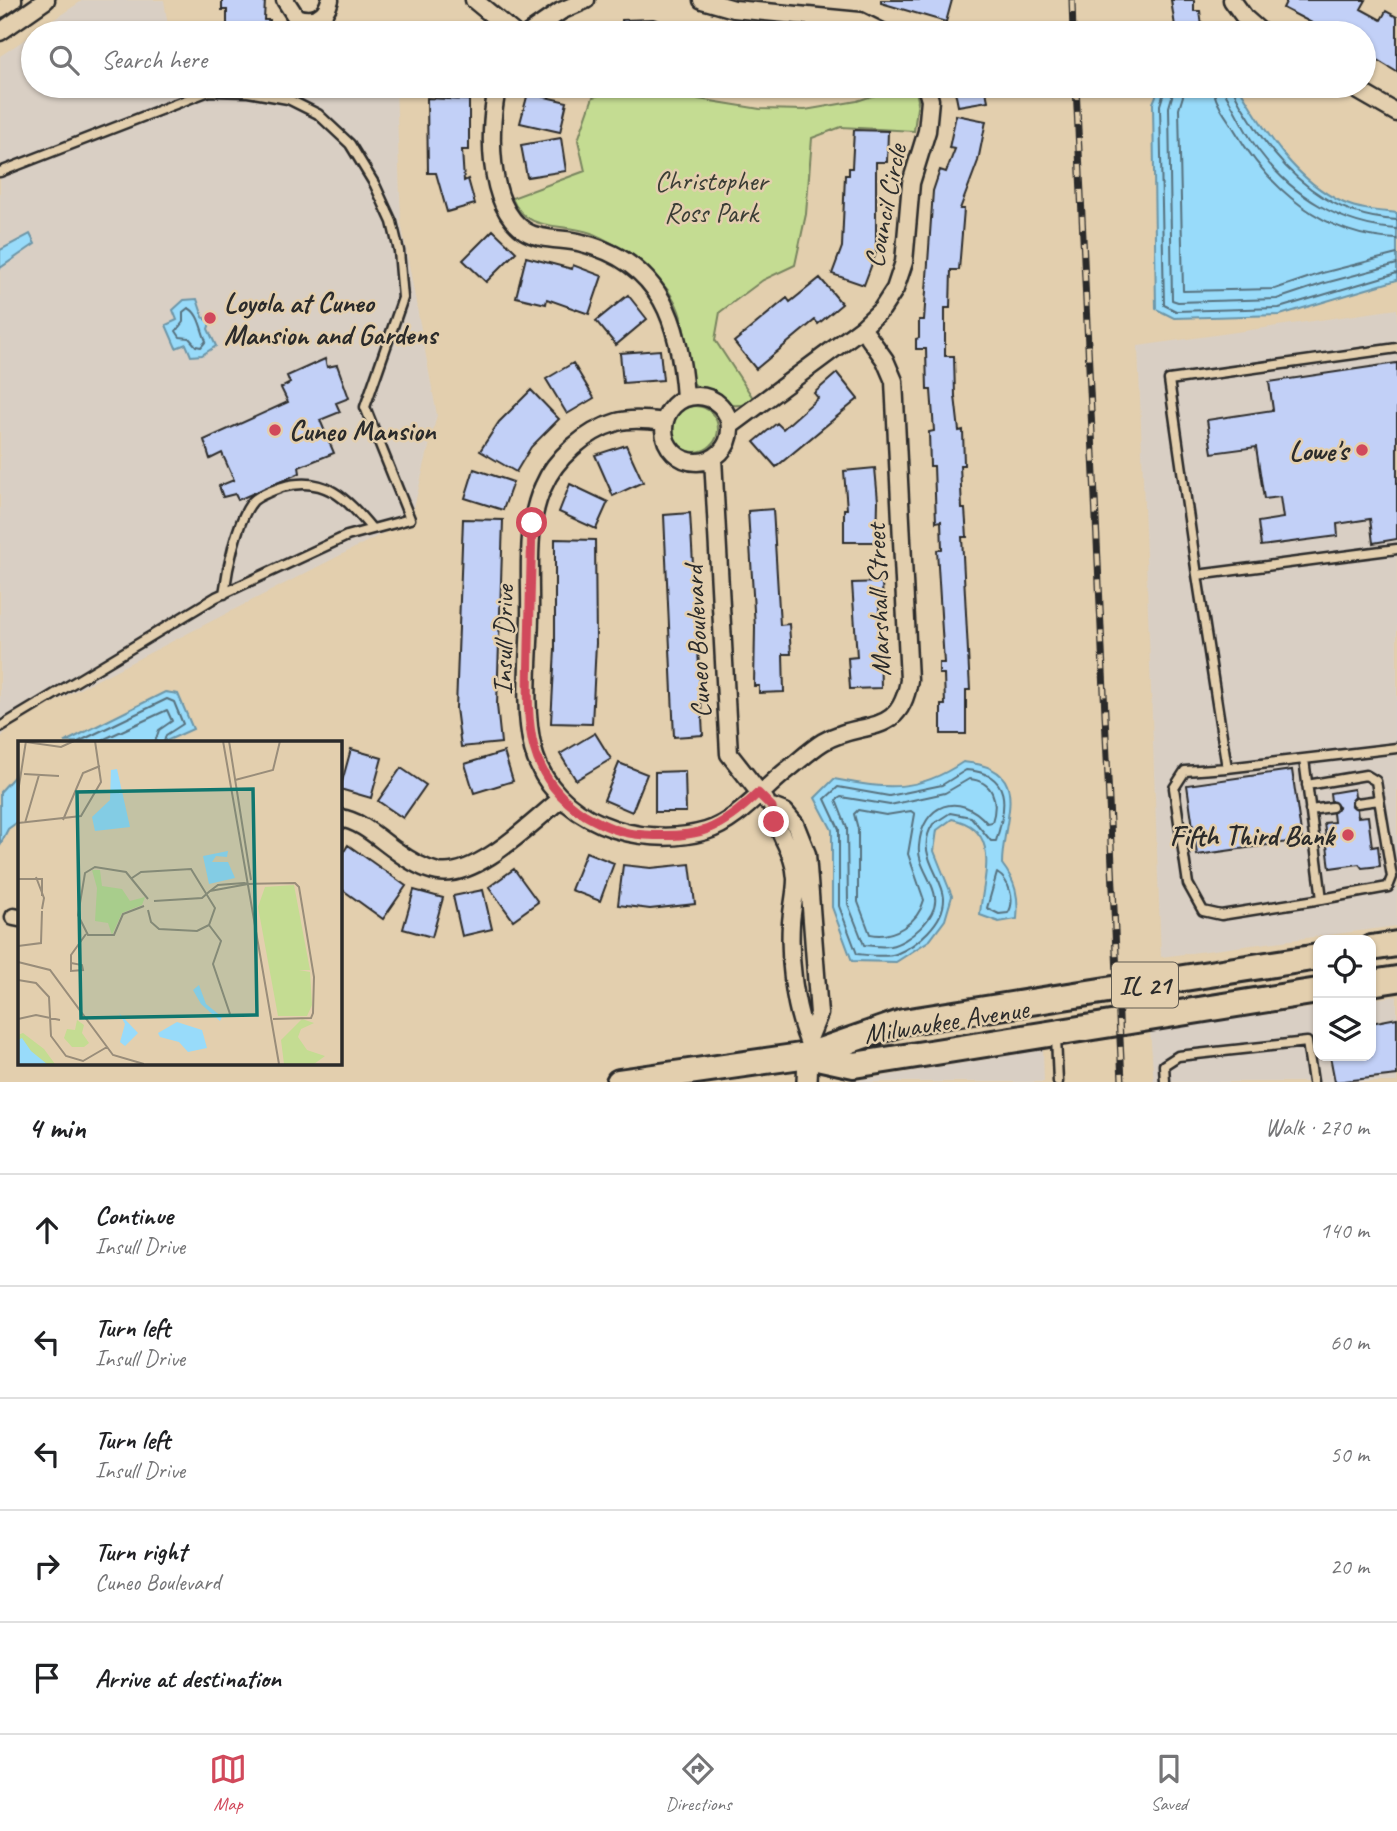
<!DOCTYPE html>
<meta charset="utf-8">
<style>
:root{--surface:#fff;--page:#f2f2f2;--text:#202124;--muted:#757577;--line:#e0e0e0;--accent:#d1495b}
body{margin:0;font-family:Caveat,sans-serif;background:var(--page);color:var(--text)}
.controls{position:absolute;right:21px;bottom:21px;display:grid;overflow:hidden;border-radius:14px;box-shadow:0 2px 5px #0004}
.controls button{width:63px;height:63px;display:grid;place-items:center;padding:0;border:0;border-bottom:2px solid var(--line);background:var(--surface);color:var(--text);font:35px sans-serif}
.stop{position:absolute;width:21px;height:21px;margin:-16px;border:5px solid #d1495b;border-radius:50%;background:#fff}
.stop.end{background:#d1495b;border-color:#fff;box-shadow:0 2px 7px #0008}
.list{margin:0;padding:0;list-style:none}
h2{display:flex;justify-content:space-between;align-items:center;height:91px;margin:0;padding:0 28px;font-size:30px}
h2 small{font-size:23px;font-weight:400;color:var(--muted)}
.list li{display:grid;grid-template-columns:46px 1fr auto;gap:21px;align-items:center;box-sizing:border-box;height:112px;padding:0 28px;border-top:2px solid var(--line)}
.list b{display:block;font-size:26px;white-space:nowrap}
.list p{margin:0;font-size:23px;white-space:nowrap;color:var(--muted)}
.list em{font-size:23px;font-style:normal;color:var(--muted)}
.icon{flex:none;width:38px;height:38px;fill:none;stroke:currentColor;stroke-width:2;stroke-linecap:round;stroke-linejoin:round}
.map{position:relative;flex:none;width:1397px;height:1082px;overflow:hidden}
.search{position:absolute;background:var(--surface);box-shadow:0 2px 5px #0004;left:21px;right:21px;top:21px;height:77px;display:flex;align-items:center;gap:18px;box-sizing:border-box;padding:0 24px;border-radius:38px;color:var(--muted);font-size:26px}
.sheet{height:651px;background:var(--surface)}
nav{display:flex;justify-content:space-around;align-items:center;box-sizing:border-box;height:98px;border-top:2px solid var(--line);background:var(--surface);font-size:19px;color:var(--muted)}
nav a{display:grid;justify-items:center;gap:4px}
nav .on{color:var(--accent)}
.map>svg:first-child{display:block}
.built{fill:#d9cfc4}
.green{fill:#c4dc92;stroke:#78845e;stroke-width:2}
.water{fill:#98dbfa;stroke:#6c95a7;stroke-width:2}
.lines{fill:none;stroke-linecap:round;stroke-linejoin:round}
.shore{stroke:#57717e;stroke-width:2}
.building{fill:#c2d0f7;stroke:#2b2b2b;stroke-width:2}
.service-casing{stroke:#2b2b2b;stroke-width:13}
.minor-casing{stroke:#2b2b2b;stroke-width:21}
.tertiary-casing{stroke:#2b2b2b;stroke-width:24}
.primary-casing{stroke:#2b2b2b;stroke-width:30}
.service{stroke:#e3cfae;stroke-width:8}
.minor{stroke:#e3cfae;stroke-width:16}
.tertiary{stroke:#e3cfae;stroke-width:19}
.primary{stroke:#e3cfae;stroke-width:24}
.rail-casing{stroke:#2b2b2b;stroke-width:7}
.rail{stroke:#e3cfae;stroke-width:4.5;stroke-dasharray:13;stroke-linecap:butt}
.route{stroke:#d1495b;stroke-width:9}
.poi-dot{fill:#d1495b;stroke:#e3cfae;stroke-width:2.5}
.labels{text-anchor:middle;dominant-baseline:central;stroke-width:5;stroke-linejoin:round;paint-order:stroke}
.shield{fill:#e3cfae;stroke:#625c52;stroke-width:2}
.shield-label{font-size:26px;font-weight:bold;fill:#2b2b2b}
.park-label{font-size:28px;fill:#3a3d35;stroke:#e3cfae}
.street-label{font-size:28px;fill:#2b2b2b;stroke:#e3cfae}
.poi-label{font-size:28px;font-weight:bold;fill:#2b2b2b;stroke:#e3cfae;text-anchor:start}
.inset-road{fill:none;stroke:#998d7a;stroke-width:2}
.view{fill:#0f766e;fill-opacity:0.15;stroke:#0f766e;stroke-width:3.5}
.inset-edge{fill:none;stroke:#2b2b2b;stroke-width:3.5}
</style>
<div class="map">
<svg width="1397" height="1082" viewBox="0 0 1397 1082">
<rect width="100%" height="100%" fill="#e3cfae"/>
<filter id="ink" filterUnits="userSpaceOnUse"><feTurbulence type="fractalNoise" baseFrequency=".0143" numOctaves="2"/><feDisplacementMap in="SourceGraphic" scale="14" xChannelSelector="R" yChannelSelector="G"/><feConvolveMatrix kernelMatrix="1 2 1 2 8 2 1 2 1" color-interpolation-filters="sRGB"/></filter>
<g filter="url(#ink)">
<path class="built" d="M83,0H164L169,33H34Z
M33,34V86H396L401,222L437,415L411,519L11,724L0,739V56Z
M1397,309V926L1161,957L1138,346Z
M1397,996V1082H1154L1150,1031L1318,1007V1056H1371V999Z
M1043,1050L1044,1082H846Z"/>
<path class="green" d="M903,86H915L918,100L914,131L841,127L812,138L806,214L795,265L763,280L720,312L715,340L755,401C730,412 712,401 693,383C685,355 688,326 674,300C659,272 620,245 591,233C564,222 526,234 512,198L585,171L578,140L593,97L602,94L674,95L760,109L805,110L857,101Z
M672 429a23 23 0 1 1 46 0a23 23 0 1 1-46 0Z"/>
<path class="water" d="M1160,86L1240,89C1266,133 1295,181 1344,203C1360,210 1380,211 1397,213V280L1280,315L1174,318L1156,309L1153,103Z
M30,234L35,244L0,268V250Z
M197,299L203,317L210,323L208,329L216,346L202,355L191,356L186,344L176,348L166,325L177,320L173,310L184,300Z
M165,692L178,694L193,729L164,742H65Z
M963,762C1035,768 1002,818 1002,864C1016,882 1019,897 1017,919L999,922L980,915C982,880 1004,830 952,819L937,830L934,851L952,896L945,920L930,940L896,962L852,961L832,907V830L815,798L834,779C887,789 917,793 963,762Z
M19,771V821L8,829L0,845V792Z"/>
<g class="lines">
<path class="shore" d="M1166,86L1160,105L1164,305L1176,311L1279,308L1397,273
M1175,86L1169,107L1172,300L1178,302L1277,299L1325,283L1397,264
M1186,86L1179,109L1183,291L1275,289L1322,273L1397,254
M1213,86C1214,102 1226,116 1234,129C1269,189 1324,237 1397,239
M1224,86L1226,95C1237,113 1246,134 1259,151C1292,196 1342,226 1397,229
M1233,86C1234,97 1244,109 1250,119C1283,174 1331,217 1397,220
M188,308C199,312 201,330 206,341L201,347L196,346L189,338L180,337L176,331L183,322V312Z
M78,742L167,699L174,702L183,724L166,735L164,742
M98,742L167,710L172,721L159,730L155,742
M966,770C1012,773 1007,806 996,841H991L971,817L950,813L933,824C914,853 943,876 944,898C945,922 916,946 896,954C886,958 868,955 857,954L839,906V829L825,799L838,787L889,796L942,785Z
M969,779C993,781 999,800 992,822L987,823C959,790 922,804 919,846C917,865 933,880 935,897C938,917 908,943 890,946C882,947 872,946 864,945L848,904L847,828L836,800L841,797L890,805L945,793Z
M858,810L886,815L911,811L915,814L908,854L924,900C918,923 893,939 870,934L858,902V829L854,814Z
M997,873C1009,880 1016,901 1008,913L999,914L987,908Z"/>
</g>
<path class="building" d="M222,0H265L264,20H270L269,33H227V10H222Z
M881,0H952L946,22L881,3Z
M1171,0H1194V11H1200L1203,33H1176Z
M1287,0H1366L1361,9L1381,20L1386,11L1397,17V72L1364,52V33H1331L1283,8Z
M653,19L692,30V33H622V20Z
M954,86H985L988,101L958,106Z
M528,93L567,102L560,132L520,123Z
M427,98L469,100V150H462L464,181L468,179L475,204L447,212L436,173H428Z
M956,115L986,121L978,161L960,209H964L959,270H951L950,308H945V356H954L955,396L959,431L963,430L964,465H960L962,509H965L967,537H962L970,690H966V734H941V705H945L944,674H939V663H944L937,550L942,549L941,521L936,522L934,466H930L929,432L934,431L931,390H927L926,349H916V339L919,338V320H924L933,191L940,170L946,172L955,149L949,148Z
M854,130L888,131L887,162H876V253L864,285L832,274L842,247L845,175H849V168H852Z
M561,138L566,171L527,177L521,145Z
M493,230L516,252L486,282L463,260Z
M526,257L572,269L573,265L602,276L589,314L547,299L546,304L516,297Z
M820,278L842,304L818,324L815,320L756,369L734,342L787,298L790,302Z
M628,295L647,319L616,345L596,321Z
M660,350L663,380L623,383L620,353Z
M325,359L327,367L337,365L349,398L336,403L340,412L320,420L334,453L299,467L300,473L238,500L235,494L223,497L219,486L234,480L222,453L210,459L204,440L288,402L281,388L290,383L287,376Z
M573,363L594,398L567,414L546,379Z
M1397,363V539L1373,543L1370,519L1337,524L1338,536L1261,546L1258,522L1283,518L1280,497L1264,499L1256,447L1212,453L1207,420L1273,410L1269,382Z
M837,373L858,399L776,467L754,442L777,423L783,429L818,398L814,393Z
M531,390L559,419L531,447L516,472L480,451L499,422Z
M626,445L643,482L613,496L595,455Z
M875,468L878,501L877,542H844V509H847L844,471Z
M474,469L513,482L503,510L465,498Z
M570,484L608,502L596,529L559,512Z
M773,509L780,625L789,624L791,654H783L784,692L759,693V686H754L755,627L748,511Z
M690,513L703,735L674,737L664,515Z
M463,519L503,520L497,705L501,743L461,747L456,708Z
M555,539L595,540L596,643L592,724L551,723L555,649Z
M882,582L883,605H879L881,688L850,689L848,658L857,657L852,583Z
M595,733L611,759L576,780L560,754Z
M351,749L382,758L371,798L340,789Z
M504,752L513,781L474,793L465,764Z
M619,763L647,774L632,812L604,800Z
M401,768L426,785L403,818L378,801Z
M1292,770L1302,840L1197,855L1187,785Z
M685,771L686,812H655V772Z
M1354,789L1355,797L1351,805L1357,809L1358,817L1368,816L1372,847L1378,846L1380,866L1362,868L1359,864L1330,868L1324,823L1334,822L1333,813L1339,807L1331,801L1330,793Z
M348,845L406,886L383,919L340,888V858Z
M586,852L614,863L600,901L571,890Z
M690,864L695,904L650,909L618,905L623,865L651,868Z
M514,869L538,902L513,920L489,887Z
M414,890L443,898L432,937L403,929Z
M483,890L492,929L462,936L453,896Z
M1397,1018V1075L1335,1082L1330,1056H1371V1023Z"/>
<g class="lines">
<defs>
<path id="service" d="M0,172L209,91L248,92L288,99L318,114L350,144L375,185L392,222L399,251L403,298L365,407L410,519L347,536L216,597L0,727
M1397,549L1197,575L1227,768L1397,748
M1197,575L1169,380L1397,348
M224,594C227,570 237,519 253,501C259,495 274,490 282,487C325,475 346,498 372,529
M1227,768L1185,771L1174,788L1188,884L1203,911L1221,915L1322,899L1304,759
M1307,785L1366,775L1376,781L1392,877L1388,887L1322,899
M1357,803L1379,800
M1310,810L1332,807
M1056,1037L1058,1082
M1165,1082L1164,1065L1178,1056L1307,1042L1313,1082"/>
<path id="minor" d="M285,0L296,17C313,23 326,17 330,0
M474,0L514,33
M702,0L734,9L860,21L884,33
M1232,0L1245,18L1262,33
M0,9L13,0
M0,32L46,0
M529,33L561,11L586,0
M498,86C488,125 486,205 525,231C541,241 565,238 582,243C662,263 680,324 685,397
M1350,86L1397,113
M664 429a33 33 0 1 1 66 0a33 33 0 1 1-66 0Z
M664,422C650,420 631,418 617,422C586,431 555,458 543,487C525,526 531,575 530,617C529,661 523,707 533,749C551,821 640,850 706,831C736,822 761,791 786,771C798,762 810,750 823,742C862,719 900,739 909,680L894,381L885,360L862,328
M730,426L862,328L882,309L895,289L904,262L911,183L927,131L930,100L926,86
M713,458L729,754L766,801
M772,807L785,812L795,824L807,854L819,1014L808,1041C794,1006 789,960 791,923C792,908 796,893 796,879C795,851 776,833 772,807Z
M340,818C361,821 378,838 395,850C407,859 424,869 438,872C477,879 532,822 561,799
M14,917L19,918"/>
<path id="tertiary" d="M807,1082L808,1055"/>
<path id="primary" d="M1371,948L1397,944
M1371,983L1397,979
M808,1055L854,1065L1318,991
M619,1082L808,1055L903,1022L1318,957"/>
</defs>
<use href="#service" class="service-casing"/>
<use href="#minor" class="minor-casing"/>
<use href="#tertiary" class="tertiary-casing"/>
<use href="#primary" class="primary-casing"/>
<use href="#service" class="service"/>
<use href="#minor" class="minor"/>
<use href="#tertiary" class="tertiary"/>
<use href="#primary" class="primary"/>
<defs>
<path id="rail" d="M1072,0L1073,33
M1076,86L1122,1082"/>
</defs>
<use href="#rail" class="rail-casing"/>
<use href="#rail" class="rail"/>
</g>
</g>
<g class="lines" filter="url(#ink)">
<path class="route" d="M532,523C531,563 530,604 529,645C528,713 520,774 585,815C604,826 622,834 645,835C699,838 719,831 758,793L772,807L774,822"/>
</g>
<g class="poi-dot">
<circle cx="210" cy="318" r="7"/>
<circle cx="275" cy="430" r="7"/>
<circle cx="1362" cy="450" r="7"/>
<circle cx="1348" cy="835" r="7"/>
</g>
<g class="labels">
<rect class="shield" x="1112" y="962.5" width="66" height="45" rx="5"/>
<g class="shield-label">
<text x="1145" y="985">IL 21</text>
</g>
<g class="park-label">
<text x="711" y="180">Christopher<tspan x="711" dy="32">Ross Park</tspan></text>
</g>
<g class="street-label">
<text transform="translate(885 206) rotate(-79)">Council Circle</text>
<text transform="translate(878 600) rotate(-92)">Marshall Street</text>
<text transform="translate(503 640) rotate(-89)">Insull Drive</text>
<text transform="translate(697 642) rotate(-93)">Cuneo Boulevard</text>
<text transform="translate(946 1021) rotate(-9)">Milwaukee Avenue</text>
</g>
<g class="poi-label">
<text x="224" y="302">Loyola at Cuneo<tspan x="224" dy="32">Mansion and Gardens</tspan></text>
<text x="289" y="430">Cuneo Mansion</text>
<text x="1348" y="450" text-anchor="end">Lowe's</text>
<text x="1334" y="835" text-anchor="end">Fifth Third Bank</text>
</g>
</g>
<g transform="translate(18 741)">
<rect width="324" height="324" fill="#e3cfae"/>
<path d="M74,129H82L84,145L104,148L112,160L127,156L124,164L104,172L94,194L90,182L77,180L79,147ZM276,144L292,229H281L292,231L294,264L289,275H260L240,166L247,146ZM284,278L296,282L283,288L280,296L289,309L307,315L296,323H266L263,299ZM59,279L66,284L64,292L71,302L66,306H54L46,297L49,288L57,289ZM5,292L26,308L37,323H0V294Z" fill="#c4dc92"/>
<path d="M99,28L112,86L77,90L74,76L92,59L93,29ZM210,110L209,116L198,115L194,121H210L217,137L191,143L185,115ZM181,244L188,263L204,276L202,280L183,263L175,249ZM101,272L120,292L107,305L102,301L107,283ZM159,281L184,289L189,307L170,311L161,301L142,296L140,292ZM4,297L13,310L29,323H0V299Z" fill="#98dbfa"/>
<path class="inset-road" d="M205,0L261,323M211,0L233,139M8,1L43,6L56,0M6,33L41,35M217,39L255,29L262,0M0,51L8,0M45,79L65,32L82,25M0,82L63,75L83,41L77,0M7,82L21,34M18,136L26,157L24,168M114,137L123,131L173,128L197,167L191,184L179,190L141,188L133,181L130,169M0,138H24V155M226,142L230,143L192,150L200,144ZM230,143L277,142L281,146L296,236L295,272L293,277L255,278M136,160L184,157L192,150M126,165L105,173L96,194H70L60,174L67,132L77,126L108,131L130,158M191,184L203,200L195,223L212,273M0,205L23,202L24,170M0,221L32,229L95,314L126,323M53,222L64,224L65,229L53,230V214L68,193M0,239L18,242L31,256L33,295L48,315L65,320L89,306M0,278L18,274L42,279"/>
<path class="view" d="M235,48L239,274L63,277L59,51Z"/>
<rect width="324" height="324" class="inset-edge"/>
</g>
</svg>
<div class="controls">
<button><svg class="icon" aria-label="locate" viewBox="0 0 24 24"><circle cx="12" cy="12" r="6"/><path d="M12 2v4M12 18v4M2 12h4M18 12h4"/></svg></button>
<button><svg class="icon" aria-label="layers" viewBox="0 0 24 24"><path d="M12 4l9 5-9 5-9-5zM3 14l9 5 9-5"/></svg></button>
</div>
<div class="stop" style="left:532px;top:523px"></div>
<div class="stop end" style="left:774px;top:822px"></div>
<div class="search"><svg class="icon" aria-label="search" viewBox="0 0 24 24"><circle cx="10" cy="10" r="6"/><path d="M15 15l6 6"/></svg>Search here</div>
</div>
<section class="sheet">
<h2>4 min<small>Walk · 270 m</small></h2>
<ul class="list">
<li><svg class="icon" aria-label="ahead" viewBox="0 0 24 24"><path d="M12 20V5M6 11l6-6 6 6"/></svg><div><b>Continue</b><p>Insull Drive</p></div><em>140 m</em></li>
<li><svg class="icon" aria-label="left" viewBox="0 0 24 24"><path d="M17 20v-9H6M10 6l-5 5 5 5"/></svg><div><b>Turn left</b><p>Insull Drive</p></div><em>60 m</em></li>
<li><svg class="icon" aria-label="left" viewBox="0 0 24 24"><path d="M17 20v-9H6M10 6l-5 5 5 5"/></svg><div><b>Turn left</b><p>Insull Drive</p></div><em>50 m</em></li>
<li><svg class="icon" aria-label="right" viewBox="0 0 24 24"><path d="M7 20v-9h11M14 6l5 5-5 5"/></svg><div><b>Turn right</b><p>Cuneo Boulevard</p></div><em>20 m</em></li>
<li><svg class="icon" aria-label="arrive" viewBox="0 0 24 24"><path d="M6 21V4h12l-3 4 3 4H6"/></svg><div><b>Arrive at destination</b></div></li>
</ul>
</section>
<nav>
<a class="on"><svg class="icon" aria-label="map" viewBox="0 0 24 24"><path d="M3 6l6-2 6 2 6-2v14l-6 2-6-2-6 2zM9 4v14M15 6v14"/></svg>Map</a>
<a><svg class="icon" aria-label="directions" viewBox="0 0 24 24"><path d="M12 3l9 9-9 9-9-9zM9 14v-3h6M13 9l2 2-2 2"/></svg>Directions</a>
<a><svg class="icon" aria-label="saved" viewBox="0 0 24 24"><path d="M7 4h10v16l-5-4-5 4z"/></svg>Saved</a>
</nav>
